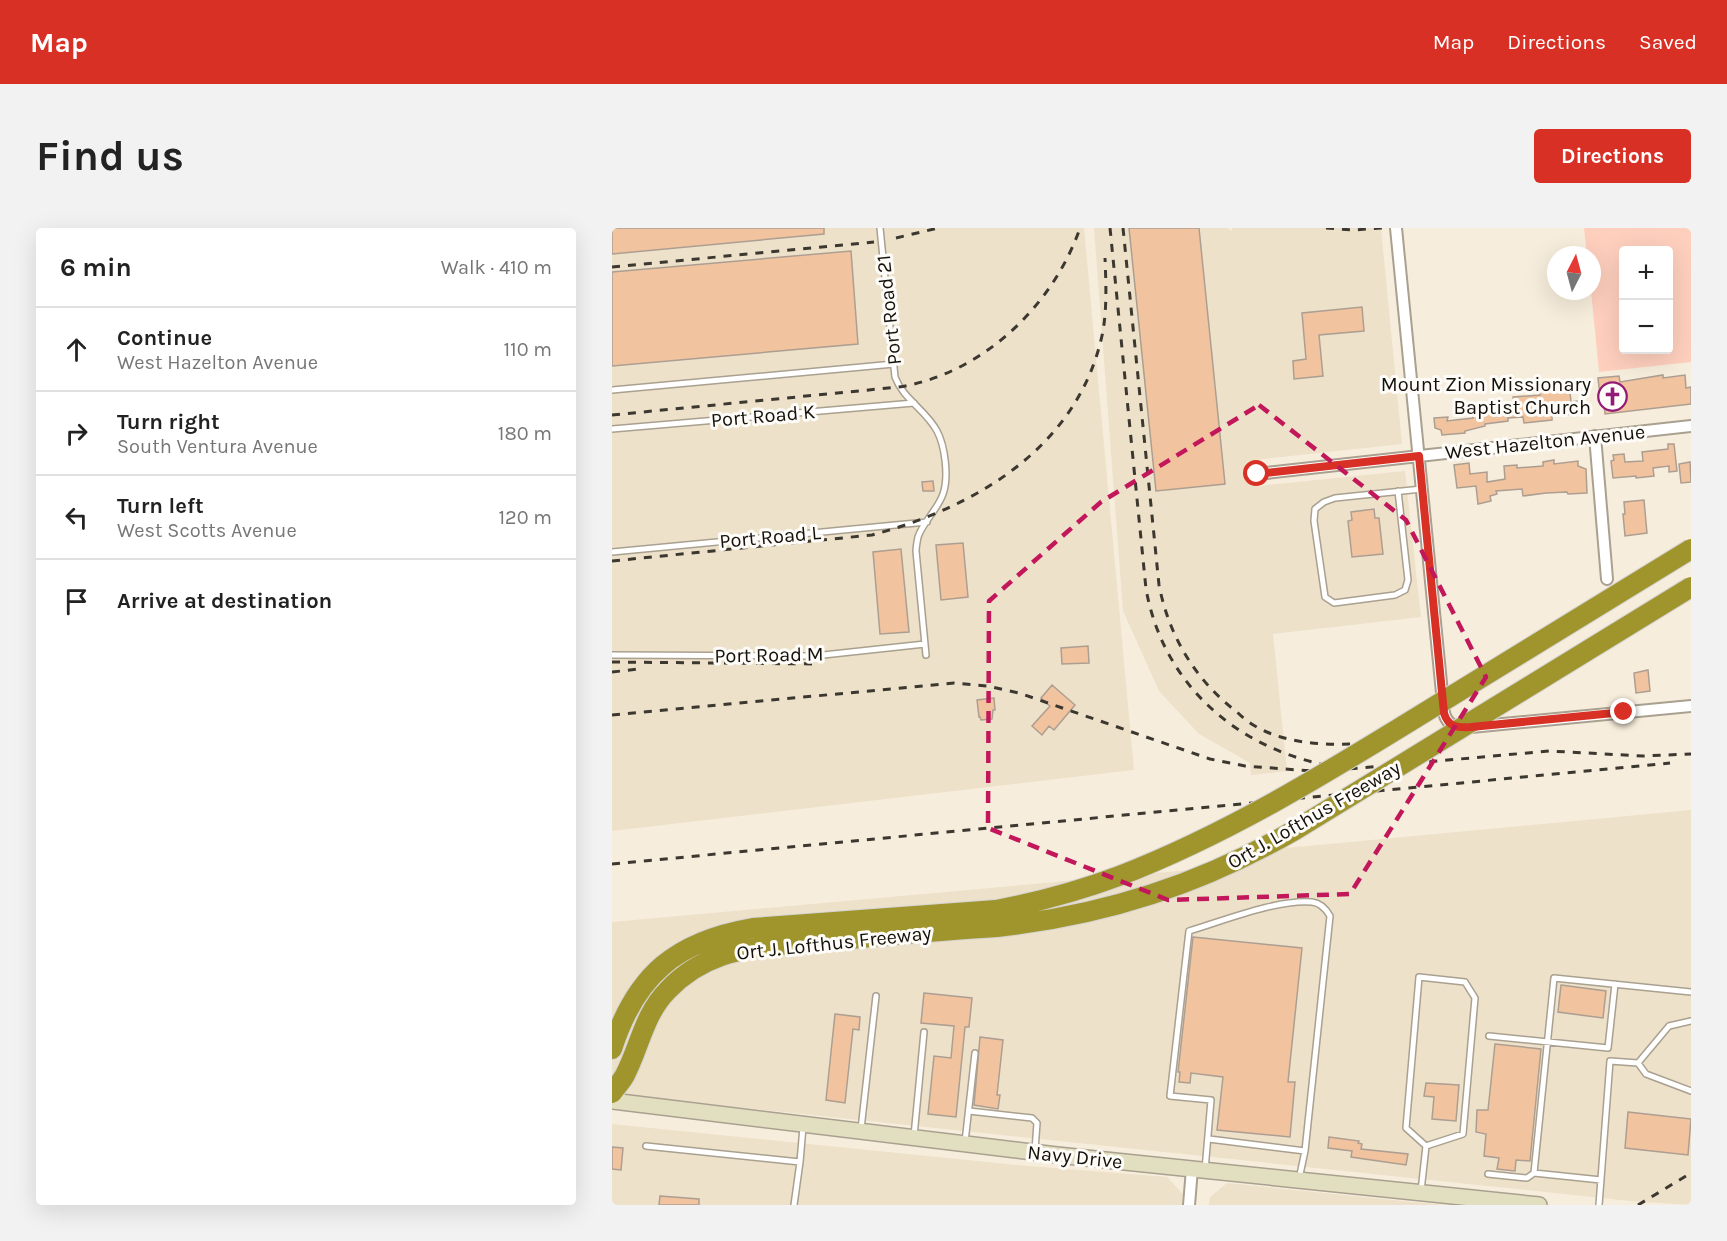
<!DOCTYPE html>
<meta charset="utf-8">
<style>
:root{--surface:#fff;--page:#f2f2f2;--text:#222;--muted:#767676;--line:#e0e0e0;--accent:#d93025}
body{margin:0;font-family:Karla,sans-serif;background:var(--page);color:var(--text)}
.controls{position:absolute;right:18px;top:18px;display:grid;overflow:hidden;border-radius:6px;box-shadow:0 6px 24px #0002}
.controls button{width:54px;height:54px;display:grid;place-items:center;padding:0;border:0;border-bottom:2px solid var(--line);background:var(--surface);color:var(--text);font:30px sans-serif}
.compass{position:absolute;left:935px;top:18px;width:54px;height:54px;border-radius:50%;background:var(--surface);box-shadow:0 6px 24px #0002;rotate:6deg}
.stop{position:absolute;width:18px;height:18px;margin:-14px;border:4px solid #d93025;border-radius:50%;background:#fff}
.stop.end{background:#d93025;border-color:#fff;box-shadow:0 2px 6px #0008}
.list{margin:0;padding:0;list-style:none}
h2{display:flex;justify-content:space-between;align-items:center;height:78px;margin:0;padding:0 24px;font-size:26px}
h2 small{font-size:20px;font-weight:400;color:var(--muted)}
.list li{display:grid;grid-template-columns:39px 1fr auto;gap:18px;align-items:center;box-sizing:border-box;height:84px;padding:0 24px;border-top:2px solid var(--line)}
.list b{display:block;font-size:22px;white-space:nowrap}
.list p{margin:0;font-size:20px;white-space:nowrap;color:var(--muted)}
.list em{font-size:20px;font-style:normal;color:var(--muted)}
.icon{flex:none;width:33px;height:33px;fill:none;stroke:currentColor;stroke-width:2;stroke-linecap:round;stroke-linejoin:round}
.map{position:relative;flex:none;width:1079px;height:977px;overflow:hidden;border-radius:6px}
header{display:flex;align-items:center;gap:36px;box-sizing:border-box;height:84px;padding:0 30px;background:var(--accent);color:#fff}
header strong{font-size:28px}
nav{display:flex;gap:33px;margin-inline-start:auto;font-size:21px}
.intro{display:flex;align-items:center;justify-content:space-between;box-sizing:border-box;height:144px;padding:0 36px}
h1{margin:0;font-size:42px}
.button{padding:15px 27px;border-radius:6px;background:var(--accent);color:#fff;font-size:21px;font-weight:700}
main{display:flex;gap:36px;padding:0 36px}
aside{flex:1;background:var(--surface);border-radius:6px;box-shadow:0 6px 24px #0002}
.map>svg:first-child{display:block}
.built{fill:#eee1c9}
.green{fill:#fecfbd;fill-rule:evenodd}
.building{fill:#f1c49f;stroke:#ad9e92;stroke-width:1.5}
.lines{fill:none;stroke-linecap:round;stroke-linejoin:round}
.lane-casing{stroke:#a9a090;stroke-width:8}
.street-casing{stroke:#a9a090;stroke-width:14}
.secondary-casing{stroke:#a9a090;stroke-width:18}
.highway-casing{stroke:#d5d4d3;stroke-width:22}
.lane{stroke:#fff;stroke-width:5}
.street{stroke:#fff;stroke-width:10}
.secondary{stroke:#e2dfc0;stroke-width:15}
.highway{stroke:#a0952d;stroke-width:20}
.rail{stroke:#3c3830;stroke-width:3;stroke-dasharray:8 8;stroke-linecap:butt}
.highway-bridge-casing{stroke:#d5d4d3;stroke-width:22;stroke-linecap:butt}
.highway-bridge{stroke:#a0952d;stroke-width:20}
.route{stroke:#d93025;stroke-width:8}
.marked{fill:none;stroke:#c2185b;stroke-width:4.5;stroke-dasharray:12 8;stroke-linejoin:round}
.labels{text-anchor:middle;dominant-baseline:central;stroke-width:6;stroke-linejoin:round;paint-order:stroke}
.street-label{font-size:20px;fill:#14110b;stroke:#fefcf8}
.poi-label{font-size:20px;fill:#14110b;stroke:#fefcf8;text-anchor:end}
</style>
<header>
<strong>Map</strong>
<nav><a>Map</a><a>Directions</a><a>Saved</a></nav>
</header>
<div class="intro"><h1>Find us</h1><a class="button">Directions</a></div>
<main>
<aside>
<h2>6 min<small>Walk · 410 m</small></h2>
<ul class="list">
<li><svg class="icon" aria-label="ahead" viewBox="0 0 24 24"><path d="M12 20V5M6 11l6-6 6 6"/></svg><div><b>Continue</b><p>West Hazelton Avenue</p></div><em>110 m</em></li>
<li><svg class="icon" aria-label="right" viewBox="0 0 24 24"><path d="M7 20v-9h11M14 6l5 5-5 5"/></svg><div><b>Turn right</b><p>South Ventura Avenue</p></div><em>180 m</em></li>
<li><svg class="icon" aria-label="left" viewBox="0 0 24 24"><path d="M17 20v-9H6M10 6l-5 5 5 5"/></svg><div><b>Turn left</b><p>West Scotts Avenue</p></div><em>120 m</em></li>
<li><svg class="icon" aria-label="arrive" viewBox="0 0 24 24"><path d="M6 21V4h12l-3 4 3 4H6"/></svg><div><b>Arrive at destination</b></div></li>
</ul>
</aside>
<div class="map">
<svg width="1079" height="977" viewBox="0 0 1079 977">
<rect width="100%" height="100%" fill="#f7eddc"/>
<path class="built" d="M0,0H472L522,542L0,603Z
M482,0H615L620,3V0H769L790,216L643,232L645,258L793,243L809,389L661,406L675,543L639,547L638,535L587,506L547,463L511,383Z
M1079,582V977L1018,973L0,866V694L633,637L632,624Z
M0,896L405,937L555,949L571,966L570,977H0Z
M615,955L791,973L835,977H597L598,969Z"/>
<path class="green" d="M972,0H1079V134L987,144L979,63H980V27H975ZM1011,22H1056V122H1011Z"/>
<path class="building" d="M0,0H212V6L0,26Z
M517,0H587L613,256L544,263Z
M239,23L246,116L0,138V44Z
M750,79L752,103L707,107L711,148L682,151L681,133L694,131L690,85Z
M1051,147V150L1073,147L1074,160L1079,159V176L993,186L991,168H988L986,150L1007,148L1008,154Z
M956,160V164H958L959,174L965,173L966,186L940,187V192L912,195L911,189L896,190V193L873,196V198L853,203V205L830,207L829,202L823,200L822,190L836,189L835,193L861,190L859,180L871,178L872,183L902,180L901,169L928,167V163Z
M1056,216H1062L1065,243L1057,244V238L1041,240L1042,248L1024,250V248L1001,250L999,233L1002,232L1001,227L1012,226L1013,234L1031,233L1030,224L1056,221Z
M942,232V236L966,233V238L974,241L975,265L956,266L955,264L934,265L911,268L910,261L884,263L885,266L878,268L879,273L866,276L864,258L845,260L842,237L857,235L858,246L875,244V254L893,251L892,238L905,237V240L931,238V234Z
M1078,234L1079,254L1069,255L1067,236Z
M321,253L322,263H311L310,254Z
M1032,272L1035,305L1013,308L1011,286H1013L1012,274Z
M762,281L763,290H767L771,326L740,329L736,293L740,292L739,284Z
M351,315L356,369L329,372L324,317Z
M289,321L297,404L268,406L261,324Z
M476,418L477,435L450,436L449,420Z
M1036,442L1038,463L1024,465L1022,445Z
M440,457L463,477L442,502L437,498L430,507L420,498L438,478L429,470Z
M382,470L383,482H381L380,491L369,492L368,489H367L365,472Z
M581,709L690,720L676,854H683L678,909L605,902L611,849L579,845L578,855L567,854L568,844H566Z
M949,757L994,763L991,790L946,784Z
M312,765L360,770L357,799H353L344,889L316,886L322,828L339,830L342,798L309,795Z
M223,786L248,789L247,802L241,801L233,875L214,872Z
M368,809L391,812L385,867H388L386,881L362,877Z
M883,816L929,821L918,933L904,932L903,943L885,941L887,930L872,928L874,906L864,904L865,882H876Z
M814,855L847,857L844,893L820,891L822,869L812,868Z
M1016,884L1079,891L1076,927L1013,920Z
M717,909L747,913L746,915L750,916L749,921L796,926L794,937L739,929L740,923L716,920Z
M0,919L11,920L9,942L0,941Z
M48,968L87,971V977H47Z"/>
<g class="lines">
<defs>
<path id="lane" d="M268,0L283,149C291,171 314,182 325,203C333,218 337,249 331,266C326,281 311,294 306,309C305,314 304,319 304,323L314,427
M0,162L282,136
M0,201L302,175
M786,263L796,352L793,362L783,367L722,375L713,369L702,293L703,281L712,274L723,270L800,262L810,261
M0,324L315,294
M0,427L202,428L313,416
M807,749L853,754L863,770L851,906L814,918L794,900Z
M877,808L996,820L1003,756
M1026,835L1057,798L1079,793
M357,883L420,890L425,895L423,922
M249,901L264,768
M302,908L312,804
M597,911L693,923
M353,914L363,825
M34,918L188,934L191,899
M593,942L599,872L558,868L577,703C611,693 665,671 700,674C709,675 714,681 718,688L693,923L687,951
M876,946L915,950L922,945
M989,952L922,945L942,750L1079,764
M809,963L814,918
M182,977L188,934
M987,977L998,833L1026,835L1034,846L1079,863"/>
<path id="street" d="M784,0L832,485C836,499 845,500 859,499L1079,478
M983,208L995,351
M645,246L1079,198
M577,977L580,941"/>
<path id="secondary" d="M0,873L445,927L927,977"/>
<path id="highway" d="M0,821C24,746 65,713 141,700L384,682
M0,865C4,859 10,853 13,847C28,818 32,786 56,762C71,746 89,735 109,728C142,717 183,716 217,713C273,708 329,702 385,699"/>
</defs>
<use href="#lane" class="lane-casing"/>
<use href="#street" class="street-casing"/>
<use href="#secondary" class="secondary-casing"/>
<use href="#highway" class="highway-casing"/>
<use href="#lane" class="lane"/>
<use href="#street" class="street"/>
<use href="#secondary" class="secondary"/>
<use href="#highway" class="highway"/>
<path class="rail" d="M498,0L534,361C551,455 622,518 713,537
M511,0L547,357C557,408 583,452 625,484C630,489 636,494 643,498C672,515 708,517 741,516
M714,0L741,2L770,0
M284,10L326,0
M0,39L262,14
M0,187L287,159C370,146 441,78 468,0
M0,333L260,307C365,279 468,218 491,103C495,79 494,55 493,30
M0,434L206,436
M0,444L27,441
M0,487L342,455L375,458L407,465L598,531L633,538L700,543L725,542L937,523L1031,528L1079,526
M0,636L1058,535
M1026,977L1079,945"/>
<defs>
<path id="highway-bridge" d="M384,682C426,674 467,663 507,648C616,606 716,544 815,483C903,429 991,375 1079,321
M385,699C494,687 589,656 683,602L1079,359"/>
</defs>
<use href="#highway-bridge" class="highway-bridge-casing"/>
<use href="#highway-bridge" class="highway-bridge"/>
</g>
<g class="lines">
<path class="route" d="M645,246L807,228L832,485C836,499 845,500 859,499L1012,484"/>
</g>
<path class="marked" d="M647,177L794,292L874,449L738,666L556,672L376,600L377,373L489,274Z"/>
<defs>
<symbol id="church-ring" viewBox="-11 -11 22 22"><circle r="9.5" fill="#fefcf8" stroke="#931a76" stroke-width="1.5"/><path d="M-1.2-6h2.4v3.5h3.3v2.4h-3.3V6h-2.4V-.1h-3.3v-2.4h3.3Z" fill="#931a76"/></symbol>
</defs>
<g fill-rule="evenodd">
<use href="#church-ring" x="984" y="152" width="33" height="33"/>
</g>
<g class="labels">
<g class="street-label">
<text transform="translate(277 82) rotate(-96)">Port Road 21</text>
<text transform="translate(151 188) rotate(-5)">Port Road K</text>
<text transform="translate(933 214) rotate(-6)">West Hazelton Avenue</text>
<text transform="translate(158 309) rotate(-5)">Port Road L</text>
<text transform="translate(157 427) rotate(-1)">Port Road M</text>
<text transform="translate(702 587) rotate(-30)">Ort J. Lofthus Freeway</text>
<text transform="translate(222 715) rotate(-6)">Ort J. Lofthus Freeway</text>
<text transform="translate(463 929) rotate(6)">Navy Drive</text>
</g>
<g class="poi-label">
<text x="979" y="156">Mount Zion Missionary<tspan x="979" dy="23">Baptist Church</tspan></text>
</g>
</g>
</svg>
<div class="controls">
<button>+</button>
<button>−</button>
</div>
<svg class="compass" viewBox="-18 -18 36 36"><path d="M0-13l5 13h-10z" fill="#e53935"/><path d="M0 13l5-13h-10z" fill="#767676"/></svg>
<div class="stop" style="left:645px;top:246px"></div>
<div class="stop end" style="left:1012px;top:484px"></div>
</div>
</main>
